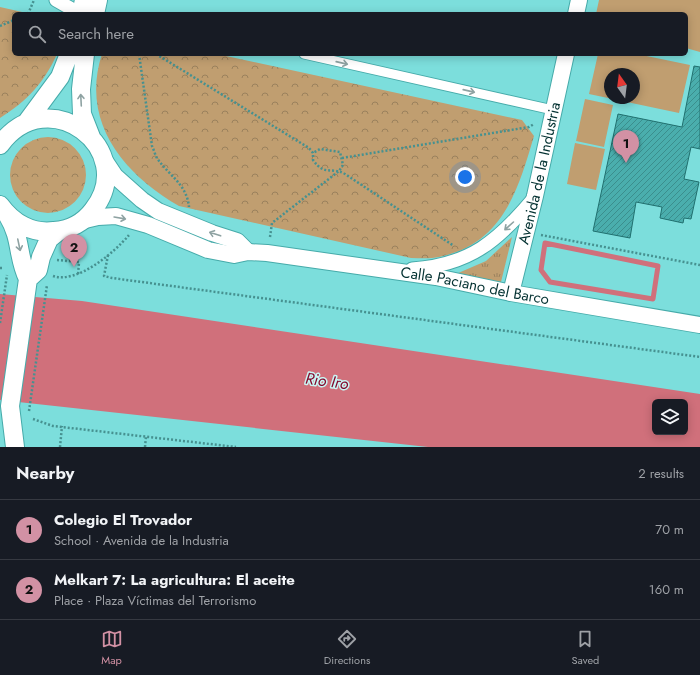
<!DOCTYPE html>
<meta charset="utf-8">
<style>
:root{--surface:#171b24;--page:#20242c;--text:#f1f3f6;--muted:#9ea1a6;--line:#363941;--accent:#d291a4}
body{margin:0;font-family:Jost,sans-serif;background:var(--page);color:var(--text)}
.controls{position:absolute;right:12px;bottom:12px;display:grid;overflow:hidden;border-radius:6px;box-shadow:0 2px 10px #0003}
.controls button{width:36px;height:36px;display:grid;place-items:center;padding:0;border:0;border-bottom:1px solid var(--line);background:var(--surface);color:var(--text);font:20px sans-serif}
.compass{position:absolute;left:604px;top:68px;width:36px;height:36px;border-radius:50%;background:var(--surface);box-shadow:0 2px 10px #0003;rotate:346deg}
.you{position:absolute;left:465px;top:177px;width:14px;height:14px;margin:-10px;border:3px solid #fff;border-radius:50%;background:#1a73e8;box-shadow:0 0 0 6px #1a73e833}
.badge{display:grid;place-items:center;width:26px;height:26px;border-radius:50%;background:var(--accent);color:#111;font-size:13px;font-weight:700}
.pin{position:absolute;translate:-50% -33px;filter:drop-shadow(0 1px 2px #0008)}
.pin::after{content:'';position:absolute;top:21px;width:14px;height:12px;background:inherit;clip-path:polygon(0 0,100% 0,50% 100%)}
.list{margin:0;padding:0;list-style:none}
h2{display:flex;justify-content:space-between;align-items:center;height:52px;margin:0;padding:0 16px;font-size:17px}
h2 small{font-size:13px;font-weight:400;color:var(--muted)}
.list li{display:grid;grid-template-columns:26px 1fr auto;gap:12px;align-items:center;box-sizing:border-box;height:60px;padding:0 16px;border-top:1px solid var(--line)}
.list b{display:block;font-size:15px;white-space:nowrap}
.list p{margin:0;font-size:13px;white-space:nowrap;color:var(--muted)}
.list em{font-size:13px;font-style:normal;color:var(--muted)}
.icon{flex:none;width:22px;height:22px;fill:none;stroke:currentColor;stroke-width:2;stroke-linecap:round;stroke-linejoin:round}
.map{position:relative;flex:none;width:700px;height:447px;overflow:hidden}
.search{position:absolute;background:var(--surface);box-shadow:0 2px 10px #0003;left:12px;right:12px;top:12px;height:44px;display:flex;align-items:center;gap:10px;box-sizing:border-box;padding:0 14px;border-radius:6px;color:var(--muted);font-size:15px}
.sheet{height:172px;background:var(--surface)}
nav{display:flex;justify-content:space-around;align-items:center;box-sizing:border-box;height:56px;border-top:1px solid var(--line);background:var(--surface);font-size:11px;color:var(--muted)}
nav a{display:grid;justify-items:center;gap:2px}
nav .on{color:var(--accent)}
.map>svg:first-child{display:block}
.grass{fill:url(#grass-tufts)}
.park{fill:url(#park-crowns)}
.pitch{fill:#c09e70;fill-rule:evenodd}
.water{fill:#d0707b;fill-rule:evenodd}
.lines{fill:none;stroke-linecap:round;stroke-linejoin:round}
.stream{stroke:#d0707b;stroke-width:5}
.building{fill:url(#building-hatch);stroke:#20706f}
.pedestrian-casing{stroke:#46abaa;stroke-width:11}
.minor-casing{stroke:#46abaa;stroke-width:15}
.tertiary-casing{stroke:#46abaa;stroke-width:18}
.secondary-casing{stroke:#46abaa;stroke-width:20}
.path{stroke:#469190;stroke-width:2.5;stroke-dasharray:2 2;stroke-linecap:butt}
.pedestrian{stroke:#fff;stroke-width:9}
.minor{stroke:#fff;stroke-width:13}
.tertiary{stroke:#fff;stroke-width:16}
.secondary{stroke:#fff;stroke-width:18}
.oneway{stroke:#8ea2a2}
.labels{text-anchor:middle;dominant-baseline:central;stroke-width:3;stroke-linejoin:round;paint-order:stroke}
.street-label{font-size:15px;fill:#033131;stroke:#c9f6f4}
.water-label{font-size:16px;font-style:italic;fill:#83082c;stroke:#c9f6f4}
</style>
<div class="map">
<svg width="700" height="447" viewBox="0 0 700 447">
<defs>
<pattern id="grass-tufts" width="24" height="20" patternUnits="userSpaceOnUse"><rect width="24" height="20" fill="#c09e70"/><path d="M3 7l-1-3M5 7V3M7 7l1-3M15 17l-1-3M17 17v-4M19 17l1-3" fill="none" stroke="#9a815d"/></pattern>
<pattern id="park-crowns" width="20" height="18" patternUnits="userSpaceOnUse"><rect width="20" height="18" fill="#c09e70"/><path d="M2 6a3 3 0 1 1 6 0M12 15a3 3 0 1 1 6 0" fill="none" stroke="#9a815d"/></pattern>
<pattern id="building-hatch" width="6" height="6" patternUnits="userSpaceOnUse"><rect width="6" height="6" fill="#4aaead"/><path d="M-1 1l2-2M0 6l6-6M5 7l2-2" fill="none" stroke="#3b8e8d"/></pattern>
</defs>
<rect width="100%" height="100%" fill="#7cdedc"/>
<path class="grass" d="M512,237L501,282L456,274L486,261Z"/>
<path class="park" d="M0,7L31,14H14V54H57C44,83 27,101 0,118Z
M102,54H217L522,120L534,136C518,190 503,244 439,257C430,259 420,258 411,258L179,206C123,174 80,121 102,54Z
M10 175a38 38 0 1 1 76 0a38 38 0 1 1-76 0Z"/>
<path class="pitch" d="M599,0H700V52L686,48V14H596Z
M598,54H637L690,65L679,113L589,94ZM610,74H634V98H610Z
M585,99L613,105L604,147L576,141Z
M575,143L605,149L596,190L567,184Z"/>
<path class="water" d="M0,294L82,301L700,394V447H428L0,400ZM655,402H685V432H655Z"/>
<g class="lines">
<path class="stream" d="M545,243L658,266L653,299L550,282L541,270Z"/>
</g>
<path class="building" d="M694,66L700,67V149L691,147L684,179L699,182L691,219L684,218L683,223L660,218L662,207L636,202L630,238L593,231L618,114L682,127Z"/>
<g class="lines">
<defs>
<path id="pedestrian" d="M304,54L553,110"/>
<path id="minor" d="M56,0L70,8L75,14
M412,269C470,265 498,241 534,198"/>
<g id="tertiary">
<path d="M576,14L579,0"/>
<path d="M103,158L115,176L142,200L158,211L212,233L237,241L248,252"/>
<path id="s1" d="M81,221L98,217L116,216L148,225L208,250L234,255L248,252L267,253L436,277L511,293L700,325"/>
<path id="s2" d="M511,293L535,196L566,54"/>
</g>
<path id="secondary" d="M81,14L84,0
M95,14L98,0
M85,54L81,89L82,114L91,137
M26,123L60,77L69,54
M0,145C48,79 140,150 93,210C84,222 70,230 54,231C32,234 13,223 0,205
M8,216C22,239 17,257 28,279
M28,279L38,270L41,257L49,239L59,231
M15,447L10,406L28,279"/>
</defs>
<use href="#pedestrian" class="pedestrian-casing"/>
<use href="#minor" class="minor-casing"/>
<use href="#tertiary" class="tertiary-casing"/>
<use href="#secondary" class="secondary-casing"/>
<path class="path" d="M28,14L34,0
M0,26L14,20
M139,54L152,146C154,150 155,155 157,158C168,175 187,184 189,207
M156,54L309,148L313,153V160C325,177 331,166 345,174L454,246
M342,158L529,127L534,124
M541,235L700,265
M270,237L272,223L339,171L343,165L340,152L320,149L313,153
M108,255L104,276L112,278L700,357
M57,260L79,262L78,275
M0,268H2
M53,276C77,284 114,253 129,235
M0,323L7,275
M29,411L47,285
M33,419L53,426L236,447
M60,447L62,426
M145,447L146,436"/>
<use href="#pedestrian" class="pedestrian"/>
<use href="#minor" class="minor"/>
<use href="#tertiary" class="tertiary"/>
<use href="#secondary" class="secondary"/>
</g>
<defs><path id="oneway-shaft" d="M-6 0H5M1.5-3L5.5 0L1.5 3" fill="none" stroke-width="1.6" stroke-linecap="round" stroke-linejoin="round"/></defs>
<g class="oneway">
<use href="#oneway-shaft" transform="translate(342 63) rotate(13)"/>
<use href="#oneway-shaft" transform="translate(469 91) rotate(13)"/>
<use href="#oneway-shaft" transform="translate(81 100) rotate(-93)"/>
<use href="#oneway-shaft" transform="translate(120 218) rotate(10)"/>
<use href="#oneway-shaft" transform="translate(509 226) rotate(138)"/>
<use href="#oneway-shaft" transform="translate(215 234) rotate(-162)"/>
<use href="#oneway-shaft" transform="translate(19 245) rotate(78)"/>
</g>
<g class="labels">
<g class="street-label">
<text stroke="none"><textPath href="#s2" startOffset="123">Avenida de la Industria</textPath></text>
<text stroke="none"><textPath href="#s1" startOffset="404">Calle Paciano del Barco</textPath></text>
</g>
<g class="water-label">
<text transform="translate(327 381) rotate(8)">Rio Iro</text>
</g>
</g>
</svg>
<div class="controls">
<button><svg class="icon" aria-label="layers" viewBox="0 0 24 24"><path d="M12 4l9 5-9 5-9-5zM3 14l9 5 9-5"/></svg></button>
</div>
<svg class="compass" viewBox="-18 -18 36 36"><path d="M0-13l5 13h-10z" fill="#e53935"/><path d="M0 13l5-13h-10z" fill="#9ea1a6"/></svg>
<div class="you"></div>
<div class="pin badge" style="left:626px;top:163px">1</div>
<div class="pin badge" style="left:74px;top:267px">2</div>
<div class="search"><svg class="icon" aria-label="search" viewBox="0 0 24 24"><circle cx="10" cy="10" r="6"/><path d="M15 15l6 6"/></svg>Search here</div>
</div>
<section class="sheet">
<h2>Nearby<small>2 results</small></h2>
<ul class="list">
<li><span class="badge">1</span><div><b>Colegio El Trovador</b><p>School · Avenida de la Industria</p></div><em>70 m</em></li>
<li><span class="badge">2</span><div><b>Melkart 7: La agricultura: El aceite</b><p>Place · Plaza Víctimas del Terrorismo</p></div><em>160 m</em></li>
</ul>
</section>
<nav>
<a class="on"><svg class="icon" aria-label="map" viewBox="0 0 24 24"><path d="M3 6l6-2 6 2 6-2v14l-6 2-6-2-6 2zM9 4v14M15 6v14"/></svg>Map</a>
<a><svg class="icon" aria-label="directions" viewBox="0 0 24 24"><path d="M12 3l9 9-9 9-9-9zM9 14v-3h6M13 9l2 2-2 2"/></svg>Directions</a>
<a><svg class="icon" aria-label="saved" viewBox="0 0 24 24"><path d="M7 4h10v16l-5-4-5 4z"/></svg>Saved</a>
</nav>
